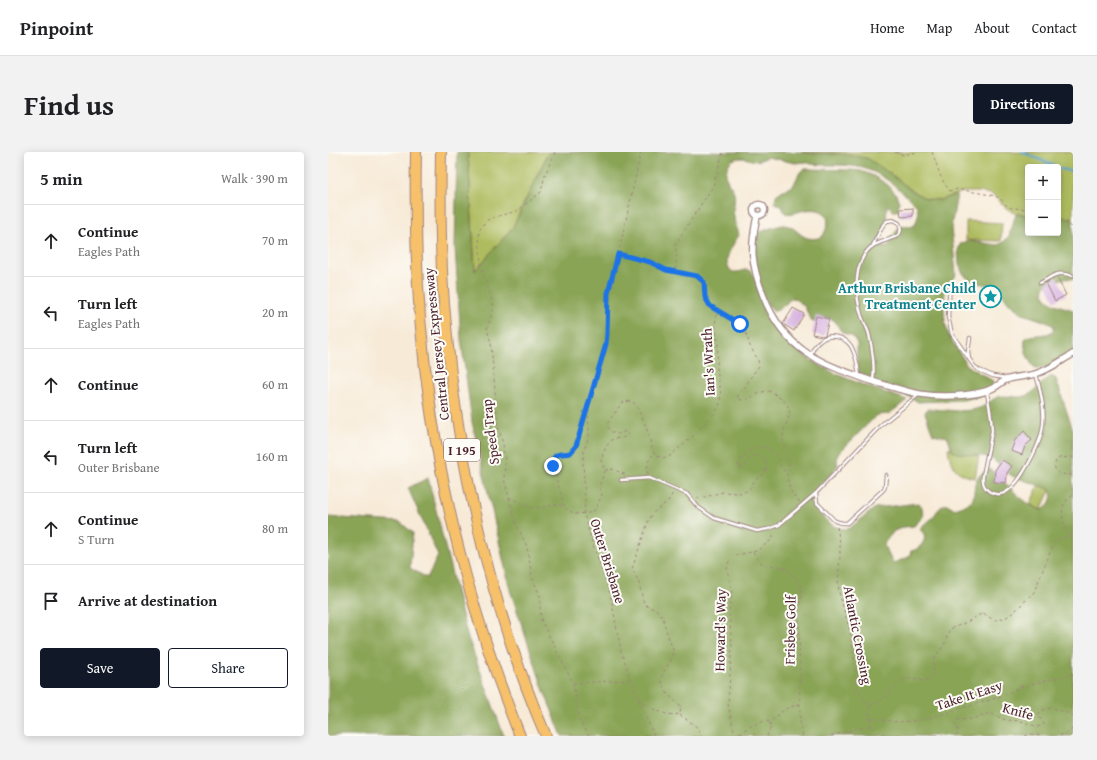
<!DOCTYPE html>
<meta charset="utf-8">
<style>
:root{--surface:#fff;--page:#f2f2f2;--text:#202124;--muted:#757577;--line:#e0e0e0;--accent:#111827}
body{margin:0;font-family:"Gentium Book Plus",serif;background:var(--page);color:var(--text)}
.controls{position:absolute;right:12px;top:12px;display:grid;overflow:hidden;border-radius:4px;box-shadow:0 2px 10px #0003}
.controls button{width:36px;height:36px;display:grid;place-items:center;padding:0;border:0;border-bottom:1px solid var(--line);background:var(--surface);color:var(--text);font:20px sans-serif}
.stop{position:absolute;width:12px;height:12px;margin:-9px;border:3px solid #1a73e8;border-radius:50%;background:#fff}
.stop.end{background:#1a73e8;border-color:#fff;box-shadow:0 1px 4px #0008}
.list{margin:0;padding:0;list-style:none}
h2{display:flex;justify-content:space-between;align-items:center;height:52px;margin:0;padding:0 16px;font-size:17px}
h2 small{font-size:13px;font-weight:400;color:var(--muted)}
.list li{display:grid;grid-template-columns:26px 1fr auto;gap:12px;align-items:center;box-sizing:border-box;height:72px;padding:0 16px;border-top:1px solid var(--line)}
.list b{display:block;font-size:15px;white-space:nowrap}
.list p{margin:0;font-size:13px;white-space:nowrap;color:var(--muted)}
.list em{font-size:13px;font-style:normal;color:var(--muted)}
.actions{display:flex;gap:8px;padding:12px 16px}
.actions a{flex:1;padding:9px 0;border:1px solid var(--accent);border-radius:4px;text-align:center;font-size:14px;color:var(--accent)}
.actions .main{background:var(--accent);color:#fff}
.icon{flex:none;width:22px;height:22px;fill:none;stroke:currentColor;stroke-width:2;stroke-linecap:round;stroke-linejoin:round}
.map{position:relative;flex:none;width:745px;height:584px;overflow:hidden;border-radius:4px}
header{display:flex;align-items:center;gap:24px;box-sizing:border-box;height:56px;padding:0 20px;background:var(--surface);border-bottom:1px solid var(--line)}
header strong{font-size:19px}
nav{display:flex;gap:22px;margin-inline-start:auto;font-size:14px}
.intro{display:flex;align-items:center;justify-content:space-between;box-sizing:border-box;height:96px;padding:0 24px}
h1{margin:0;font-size:28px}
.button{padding:10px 18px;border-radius:4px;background:var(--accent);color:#fff;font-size:14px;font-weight:700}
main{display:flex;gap:24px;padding:0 24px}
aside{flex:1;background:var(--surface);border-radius:4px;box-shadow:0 2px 10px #0003}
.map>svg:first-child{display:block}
.green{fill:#aebc5f;stroke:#7c6e45}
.forest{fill:#8aa456;stroke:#6a6240}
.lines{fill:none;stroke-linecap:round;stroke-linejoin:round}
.stream{stroke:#56a2cf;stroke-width:2}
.building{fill:#d8b2e1}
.service-casing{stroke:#a08481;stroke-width:4.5}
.minor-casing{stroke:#a08481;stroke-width:8}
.motorway-casing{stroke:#a08481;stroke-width:12}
.path{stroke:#a08481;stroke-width:1;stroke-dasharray:3 3;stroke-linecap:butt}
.service{stroke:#fff;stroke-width:2.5}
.minor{stroke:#fff;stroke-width:5.5}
.motorway{stroke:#f6c16b;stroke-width:10}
.route{stroke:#1a73e8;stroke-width:5}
.labels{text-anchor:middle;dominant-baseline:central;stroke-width:4;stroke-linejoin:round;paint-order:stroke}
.shield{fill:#fdfcf7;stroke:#806168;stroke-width:1}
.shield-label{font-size:13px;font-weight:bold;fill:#4a1f2b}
.culture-label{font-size:14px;font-weight:bold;fill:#0d838f;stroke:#fdfcf7;text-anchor:end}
.street-label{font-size:14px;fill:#4a1f2b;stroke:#fdfcf7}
</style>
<header>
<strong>Pinpoint</strong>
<nav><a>Home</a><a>Map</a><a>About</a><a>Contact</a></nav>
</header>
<div class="intro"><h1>Find us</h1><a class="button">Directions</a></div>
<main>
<aside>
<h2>5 min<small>Walk · 390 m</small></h2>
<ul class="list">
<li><svg class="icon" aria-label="ahead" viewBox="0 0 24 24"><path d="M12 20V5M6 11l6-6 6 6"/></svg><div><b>Continue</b><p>Eagles Path</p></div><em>70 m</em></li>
<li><svg class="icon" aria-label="left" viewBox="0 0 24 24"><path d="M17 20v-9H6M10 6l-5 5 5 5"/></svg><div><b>Turn left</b><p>Eagles Path</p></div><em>20 m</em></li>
<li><svg class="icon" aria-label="ahead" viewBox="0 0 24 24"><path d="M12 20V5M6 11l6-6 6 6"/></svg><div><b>Continue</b></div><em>60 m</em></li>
<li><svg class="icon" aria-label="left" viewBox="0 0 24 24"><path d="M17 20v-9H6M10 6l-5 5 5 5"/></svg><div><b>Turn left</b><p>Outer Brisbane</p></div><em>160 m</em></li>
<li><svg class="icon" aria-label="ahead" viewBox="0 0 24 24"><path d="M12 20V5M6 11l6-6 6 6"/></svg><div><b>Continue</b><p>S Turn</p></div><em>80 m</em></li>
<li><svg class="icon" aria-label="arrive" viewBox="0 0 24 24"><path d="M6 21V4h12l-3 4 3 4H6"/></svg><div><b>Arrive at destination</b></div></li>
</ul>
<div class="actions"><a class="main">Save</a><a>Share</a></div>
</aside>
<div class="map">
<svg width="745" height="584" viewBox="0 0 745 584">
<rect width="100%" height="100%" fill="#fdfcf7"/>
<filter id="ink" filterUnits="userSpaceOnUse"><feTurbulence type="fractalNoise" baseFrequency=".025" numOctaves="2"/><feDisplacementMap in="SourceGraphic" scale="8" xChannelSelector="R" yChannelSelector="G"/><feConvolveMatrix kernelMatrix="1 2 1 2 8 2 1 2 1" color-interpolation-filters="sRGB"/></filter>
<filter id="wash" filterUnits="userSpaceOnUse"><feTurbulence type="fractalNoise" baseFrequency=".012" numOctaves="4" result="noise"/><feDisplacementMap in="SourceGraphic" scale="16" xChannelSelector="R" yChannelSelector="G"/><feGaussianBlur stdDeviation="0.9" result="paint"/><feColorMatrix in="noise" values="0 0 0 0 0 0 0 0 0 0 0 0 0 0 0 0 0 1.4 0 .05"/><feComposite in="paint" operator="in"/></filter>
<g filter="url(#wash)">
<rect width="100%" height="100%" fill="#f7ead7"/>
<path class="green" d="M140,0H222L219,3L185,75L147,119Z
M473,0H745V66L730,65V15H700V63L688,62L678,56L668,45L663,42L651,40H635L612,48L599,47L586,40L560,20Z
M638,69L674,71L673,89L638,88Z
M648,293L652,298L647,326C629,323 622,315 620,296Z
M713,328L724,334L713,358L702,352Z"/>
<path class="forest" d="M129,0H140L147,119L185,75L219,3L222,0H473L476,1L512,2L539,6L560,20L586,40L599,47L612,48L629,42L623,76L628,121L627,125L617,136L616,156L617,171L621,184L639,213L648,219L665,229V234L657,243L636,248L590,250L570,238L551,235L547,230L533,226L529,214V191L524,184C510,180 514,179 506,168L498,165C494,169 490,170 484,169L476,154L466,146C460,147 460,151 455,154C452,157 450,156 446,160C443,156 438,152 436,147C430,133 423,96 429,81C434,79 451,73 456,73C471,74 472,92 494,85C505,68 500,55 478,58C471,59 464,63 457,61L454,55L447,51L448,43L455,38L465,34L472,20L477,17L523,18L533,19L546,24L560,33L568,42L571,50L570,59H565L561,54H559C558,62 559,70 557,77C556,83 550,85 549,91L552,94H560C565,87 566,79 573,74L582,75L587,73L590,64L589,54C570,36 552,17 524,14C510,12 497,14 483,12L478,10L467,11L439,5C424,14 422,3 407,7C400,8 396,22 399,28C401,33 405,35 406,41C408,49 404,57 406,65C406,71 410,77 411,83C407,90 400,99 399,108C399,111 400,114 401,116C407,127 418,111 425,122C428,127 429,135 431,142C437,154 442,166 450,177C479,218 534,232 579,248L561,262L549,263L510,302L509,309L510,314L484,344V350C491,362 506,381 522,376L547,356L591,351L594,355L595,365L586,374L576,375L566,379L557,390L556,394L565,411L581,405L583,399C590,398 599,390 596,382C595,380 593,379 592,377C595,372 599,371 602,368C609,362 609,355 619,352L627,357C632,355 639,353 642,350C651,342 639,327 661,317L665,319C678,331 696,353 714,358C721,354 727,345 721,337L684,324L662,305L628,301L624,299L620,285L605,282L597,261L599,257C616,257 638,262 654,255C660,252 664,247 670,245C680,242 689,248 700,243C710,238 715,228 724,224L728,227L745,278V584H234L216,539L182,438L144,270L133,187L127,96Z
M688,62L700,63V81H730V65L745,66V127C736,126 712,127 716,142C717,145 719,147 722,149C728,154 738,155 745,158V206L716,216H707C700,209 695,196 697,186C706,181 717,185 725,179L726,174L716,169L695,162L682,152L671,138L660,133L649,131L640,127L634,120L631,112L630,98L633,91L642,89L670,93L676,90L681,84Z
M100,326L139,483L176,584H0V365L72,370L85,381L82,416L99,426L110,404L80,336Z"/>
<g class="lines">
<path class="stream" d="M694,0L729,15
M730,16L745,20"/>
</g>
<g id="blocks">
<path class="building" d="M585,56V64L573,65L572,57Z
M729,125L738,143L727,149L718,131Z
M465,156L476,162L466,179L455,172Z
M488,164L501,167L497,183L494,184L484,182Z
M696,279L704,288L697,294L694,303L683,299L687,288Z
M674,308L684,314L679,321L678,331L666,330L667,318Z"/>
</g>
</g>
<g filter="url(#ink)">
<use href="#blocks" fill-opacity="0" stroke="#a08481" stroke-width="1"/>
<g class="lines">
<defs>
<path id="service" d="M544,95L555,73L559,69L565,68L571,71C573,76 574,80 569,84C561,88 550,90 543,95C525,111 527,141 533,162C535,169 539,175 541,182C544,195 547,216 545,228
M622,131L620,165L624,182L646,214L651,218L665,224L678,226
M712,131C727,123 728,119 745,124
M483,202C485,197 487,192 492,189C500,181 516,184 523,194C528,203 530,214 531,224
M641,207L640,200L642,186
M659,240L663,265L664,279L655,324C654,331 656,336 662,340C666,342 672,343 676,341C691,335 711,294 714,279C718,260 713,241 708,222
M558,323L557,334L556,337L519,371H514L507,369L489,351L488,341L553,273L590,243
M293,328L321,326L359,342L370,355L386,366L429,379L440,377L451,373L488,341"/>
<path id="minor" d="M425.5 58a5.5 5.5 0 1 1 11 0a5.5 5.5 0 1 1-11 0Z
M429,64C422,97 423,111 435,143C457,200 493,212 547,230C580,240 600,247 636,243C646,242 656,241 665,236C670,234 673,230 678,228C688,224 700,225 710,221C722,217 734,208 745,202"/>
<path id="motorway" d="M88,0C87,55 88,111 92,166C104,310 138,450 192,584
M113,0C112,54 112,109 117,163C129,307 161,451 218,584"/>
</defs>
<use href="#service" class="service-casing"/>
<use href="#minor" class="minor-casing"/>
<use href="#motorway" class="motorway-casing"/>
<path class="path" d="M227,0L217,23L213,40L189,59L163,66L158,69L152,77L151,84L153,114L165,151V158L159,177L163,191L170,274L175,292L177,310L176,327L188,371L199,395L204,425L212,444V460L214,470L245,531L252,569L261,584
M313,0L290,104L280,141L279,181L278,192L260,254L261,283L256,299L255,309L257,350L256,362L263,387L282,441L293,499L303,528L326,584
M567,0L575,3L590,0
M604,0C610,15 611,26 622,39L629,37L663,43L672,46L678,53L683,56L700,57
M730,67L745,76
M291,102L322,110L338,118L347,119
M745,305L731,306C725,311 725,318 732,322L745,323
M277,318L285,317L298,323
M459,321C460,332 462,343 472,350
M320,322C318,313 320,307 326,302
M181,345L203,356H211L231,352L247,362L261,361L267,358L274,343L271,334L277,319L273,308C275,302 279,290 285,287C291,285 295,288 300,282L298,279L290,282L284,280C275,273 282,268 287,261C293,253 292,248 305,250L309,255L318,274L325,300L330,304L335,306L342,304L366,283L373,275L385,263L391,255L393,243L389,217L390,189L387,173L389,159
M369,346C379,346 387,341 396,340C404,340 413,343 420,338C424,335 424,331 427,328C431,324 436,323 438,317C441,309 433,298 424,305C420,308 418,313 414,316H410V313C417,296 436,287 449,304C452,308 452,314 455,318L459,320L461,318C462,308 456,298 455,288C454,269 472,261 452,246C448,243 444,239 439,239C428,240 421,251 410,247V242L418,234L422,226L431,214L430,208L422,194L418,181L413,172L382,154L377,145V133L374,127L369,124L352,121L347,119L349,106L347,93L385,34L395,0
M236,354L225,314L226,307L232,302L243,301L247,298L259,256
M509,375L512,391V405L510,427L511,440L523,484L526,503L528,532L533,544L542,555L541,562L543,573
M740,384C735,367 728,355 745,343
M425,400C428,404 431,410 435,412C440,415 445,413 450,414C462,417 473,428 474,440C474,447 471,453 471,459L472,574L475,584
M245,531L302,528
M310,546C322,556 336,565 352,562L353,555L339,541L334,532V523L343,508L345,498L338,478L335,466L328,457L320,455L316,451L310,428L304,417L320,370L325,361L340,349L345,341
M542,555C546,551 553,549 557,545C564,538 569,530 579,527C587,525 595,533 603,525C608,519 604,513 606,507C609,501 614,497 617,491C619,486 620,481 622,477L639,470L653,462L658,463L664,467L668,468L677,466L686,460L706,440L726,391L731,387L745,384
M352,563C361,570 370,572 373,584
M542,566L569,570L594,568L671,545L695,534L745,522
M406,584C414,580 433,566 442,570L457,557L472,552
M407,584L400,552L404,493L401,460L404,438L399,417L400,411L408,403L429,399L442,389L445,386V380
M439,584L443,575L442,571
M503,584L543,573L549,584
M601,584L608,583L617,584
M628,584L631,580L627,571L629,568L644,567L658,562H663L678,568L693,569L710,575L716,572L711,565V561C722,551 734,559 745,564
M697,584L703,582L713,584
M732,584L745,577"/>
<use href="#service" class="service"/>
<use href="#minor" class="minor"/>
<use href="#motorway" class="motorway"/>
</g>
</g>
<g class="lines" filter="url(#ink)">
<path class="route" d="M225,314C224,299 233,303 242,301L248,294L278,192L279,182L280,141L290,102L322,110L338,118L369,124L376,130L377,145L382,154L412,172"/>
</g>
<defs>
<symbol id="sight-ring" viewBox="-11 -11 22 22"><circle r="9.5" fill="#fdfcf7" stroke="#0f9aa8" stroke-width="1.5"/><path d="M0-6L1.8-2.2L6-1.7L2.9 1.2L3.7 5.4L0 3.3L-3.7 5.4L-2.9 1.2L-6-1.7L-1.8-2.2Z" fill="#0f9aa8"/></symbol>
</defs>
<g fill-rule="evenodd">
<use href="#sight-ring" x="650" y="132" width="25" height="25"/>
</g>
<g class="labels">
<rect class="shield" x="116" y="287" width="36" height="22" rx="3"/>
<g class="shield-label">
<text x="134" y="298">I 195</text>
</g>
<g class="culture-label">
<text x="648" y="136">Arthur Brisbane Child<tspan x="648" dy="16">Treatment Center</tspan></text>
</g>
<g class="street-label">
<text transform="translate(108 192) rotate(-96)">Central Jersey Expressway</text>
<text transform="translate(380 210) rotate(-93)">Ian's Wrath</text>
<text transform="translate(162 280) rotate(-97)">Speed Trap</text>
<text transform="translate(280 409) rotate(73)">Outer Brisbane</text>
<text transform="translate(392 478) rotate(-89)">Howard's Way</text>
<text transform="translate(462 478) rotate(-89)">Frisbee Golf</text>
<text transform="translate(530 483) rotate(79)">Atlantic Crossing</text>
<text transform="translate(641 543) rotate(-18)">Take It Easy</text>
<text transform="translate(690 559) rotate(15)">Knife</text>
</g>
</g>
</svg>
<div class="controls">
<button>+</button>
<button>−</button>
</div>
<div class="stop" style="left:412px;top:172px"></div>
<div class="stop end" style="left:225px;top:314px"></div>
</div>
</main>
